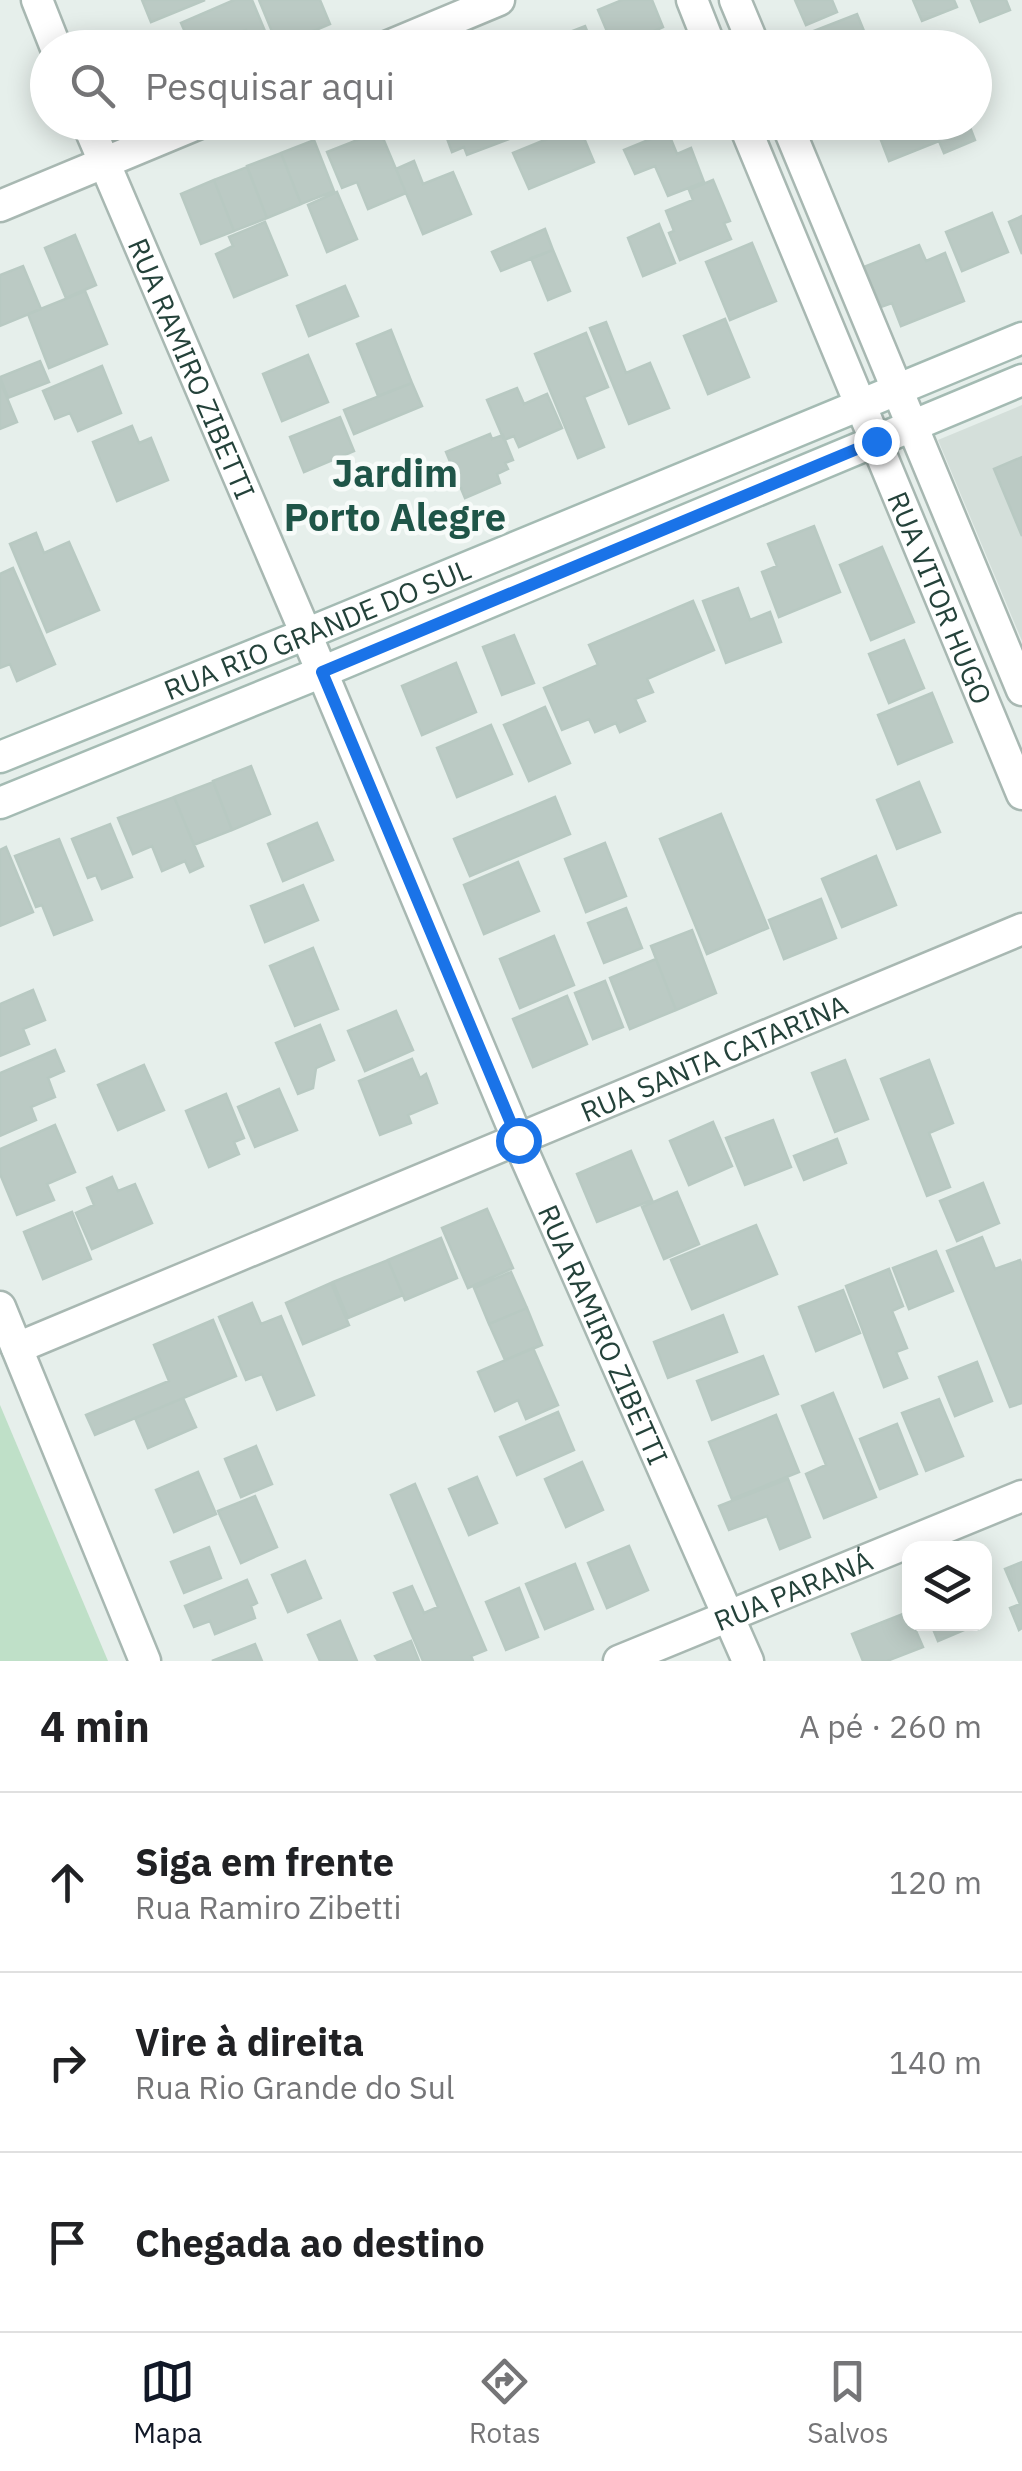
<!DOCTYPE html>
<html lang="pt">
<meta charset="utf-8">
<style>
:root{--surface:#fff;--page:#f2f2f2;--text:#202124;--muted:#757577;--line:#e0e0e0;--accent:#111827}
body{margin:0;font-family:"IBM Plex Sans",sans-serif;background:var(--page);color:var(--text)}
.controls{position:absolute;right:30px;bottom:30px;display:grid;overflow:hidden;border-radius:20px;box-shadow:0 5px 25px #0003}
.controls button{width:90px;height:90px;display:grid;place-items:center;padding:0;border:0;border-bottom:2px solid var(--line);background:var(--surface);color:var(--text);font:50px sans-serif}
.stop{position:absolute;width:30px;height:30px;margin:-22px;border:8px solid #1a73e8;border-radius:50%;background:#fff}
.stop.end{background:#1a73e8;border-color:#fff;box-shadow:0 2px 10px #0008}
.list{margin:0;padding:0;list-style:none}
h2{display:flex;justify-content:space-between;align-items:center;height:130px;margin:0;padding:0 40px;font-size:42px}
h2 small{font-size:32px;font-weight:400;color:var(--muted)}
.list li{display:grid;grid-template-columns:65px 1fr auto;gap:30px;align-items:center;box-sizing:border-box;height:180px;padding:0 40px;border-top:2px solid var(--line)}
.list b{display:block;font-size:38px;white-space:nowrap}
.list p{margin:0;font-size:32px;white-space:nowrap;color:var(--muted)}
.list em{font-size:32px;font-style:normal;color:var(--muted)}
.icon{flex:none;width:55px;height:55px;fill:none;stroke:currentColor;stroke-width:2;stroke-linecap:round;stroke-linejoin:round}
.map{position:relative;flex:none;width:1022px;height:1661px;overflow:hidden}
.search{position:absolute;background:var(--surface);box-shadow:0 5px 25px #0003;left:30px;right:30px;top:30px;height:110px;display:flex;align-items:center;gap:25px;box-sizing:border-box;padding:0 35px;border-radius:55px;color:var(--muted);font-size:38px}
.sheet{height:670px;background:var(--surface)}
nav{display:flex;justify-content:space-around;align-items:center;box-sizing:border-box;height:140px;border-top:2px solid var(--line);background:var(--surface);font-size:28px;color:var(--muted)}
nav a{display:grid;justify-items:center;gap:5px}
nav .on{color:var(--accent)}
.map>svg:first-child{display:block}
.built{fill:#d4dfda}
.green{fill:#bfe0c8}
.building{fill:#bbcac4;stroke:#b8c9c2;stroke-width:2.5}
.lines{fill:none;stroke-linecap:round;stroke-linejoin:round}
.street-casing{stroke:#a8b8b2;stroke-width:35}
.secondary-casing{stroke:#a4bbb3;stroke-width:35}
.street{stroke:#fff;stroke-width:30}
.secondary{stroke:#fff;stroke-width:30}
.route{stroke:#1a73e8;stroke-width:12}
.labels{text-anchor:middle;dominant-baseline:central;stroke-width:9;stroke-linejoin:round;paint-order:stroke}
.street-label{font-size:28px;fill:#24423a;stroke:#f7fbf9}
.district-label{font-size:38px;font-weight:bold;fill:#1f5548;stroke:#f7fbf9}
</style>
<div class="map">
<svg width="1022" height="1661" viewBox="0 0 1022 1661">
<rect width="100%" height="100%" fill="#e6efeb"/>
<path class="built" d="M1022,405V641L938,440Z"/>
<path class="green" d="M0,1405L108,1661H0Z"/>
<path class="building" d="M142,0H205L151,22Z
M234,0H252L272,48H254L246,30L204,48H192L181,23Z
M259,0H320L330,24L278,46Z
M622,0H652L663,27L648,34L653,47L614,48L598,10Z
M795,0H832L837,12L806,25Z
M913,0H954L957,7L922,21Z
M971,0H1006L1010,10L980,22Z
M857,14L871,48H812L806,34Z
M585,26L594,48H546L544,42Z
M441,122H502L509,139L467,155L464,147L452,152Z
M874,122H968L975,140L944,153L939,141L889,161Z
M579,126L594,162L529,189L513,153Z
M380,131L406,193L368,209L357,182L342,188L327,152Z
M668,132L677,154L691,148L704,182L668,196L655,166L635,174L624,150Z
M314,140L334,191L301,204L281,153Z
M281,153L301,204L267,218L247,166Z
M414,161L423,184L453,172L471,214L423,234L396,169Z
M247,167L267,218L234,231L214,180Z
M214,180L234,231L201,244L181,194Z
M713,180L730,221L724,223L731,239L680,260L669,233L674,231L666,211L693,200L689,190Z
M337,192L357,239L327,252L308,205Z
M992,213L1008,252L962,271L946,232Z
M1022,216V254L1009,222Z
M265,222L287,275L234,297L216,254L233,246L229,237Z
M659,224L675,263L643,276L628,238Z
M545,229L553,250L501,271L492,252Z
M75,235L96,285L66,298L45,248Z
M752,243L776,301L730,320L706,262Z
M919,245L926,261L945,253L964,301L901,326L892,303L881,307L864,267Z
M553,250L570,291L548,300L531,258Z
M23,266L41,309L0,326V275Z
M345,286L358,316L309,336L297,306Z
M85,291L107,344L49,368L28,314Z
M725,319L749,377L708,394L684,336Z
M606,322L626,373L650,363L669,408L629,424L590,328Z
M391,330L412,383L378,396L357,344Z
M586,333L608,387L584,397L604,447L578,458L535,354Z
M308,355L328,402L282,421L263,374Z
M40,361L49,382L8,398L0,377Z
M102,366L121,413L78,431L70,413L55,419L43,391Z
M0,381L17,422L0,429Z
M412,383L422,406L354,434L344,410Z
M517,388L524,404L547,394L562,428L519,447L514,436L504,440L487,400Z
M340,417L354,451L304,472L290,437Z
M132,426L139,443L151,438L168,480L117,501L93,442Z
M490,434L492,439L503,435L513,460L505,463L508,469L497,474L500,483L465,498L446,452Z
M1022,457V536L994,469Z
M814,526L840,592L779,617L762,572L777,566L768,544Z
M36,533L44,553L69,542L99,610L47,632L10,544Z
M882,547L914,622L871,640L840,565Z
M13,568L55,664L17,681L10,664L0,668V574Z
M738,588L750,620L770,612L781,642L726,663L703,601Z
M693,601L714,650L647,679L653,692L635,699L645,721L620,732L616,723L595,732L589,719L562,730L544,688L598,665L589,645Z
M514,635L534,683L502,695L483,647Z
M904,640L924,688L889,703L869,654Z
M456,663L476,712L422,735L402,686Z
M932,693L952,742L898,764L878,715Z
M545,707L570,763L529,781L504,725Z
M491,725L512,774L457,797L437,748Z
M251,766L270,814L232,830L213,781Z
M213,782L232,830L194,845L174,797Z
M919,782L940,832L897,849L877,800Z
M174,797L203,866L190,872L185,861L162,871L152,846L133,854L118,818Z
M555,797L570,834L470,876L454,839Z
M721,814L768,928L707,954L660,839Z
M317,823L333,860L283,881L268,844Z
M110,824L132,877L102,889L96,875L88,878L72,839Z
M59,839L92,920L54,935L42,905L36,907L15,856Z
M605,843L626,896L586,912L565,859Z
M6,847L33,912L0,926V850Z
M876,856L896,905L842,927L822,879Z
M518,862L539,911L484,934L464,885Z
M303,885L318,920L265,942L251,906Z
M821,899L836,938L784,959L769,920Z
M626,908L642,948L604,963L588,923Z
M692,930L716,993L676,1010L651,946Z
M554,936L574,985L520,1008L500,959Z
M313,948L338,1009L295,1026L270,966Z
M656,959L676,1010L630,1029L610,978Z
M605,981L623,1027L593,1039L575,993Z
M33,990L45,1020L23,1029L29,1044L0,1056V1004Z
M567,996L587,1044L533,1067L513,1019Z
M396,1011L413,1050L365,1071L348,1031Z
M320,1025L334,1060L316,1068L313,1088L298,1094L276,1043Z
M55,1050L64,1071L48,1078L55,1097L31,1107L36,1120L0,1136V1073Z
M412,1059L420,1078L426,1074L437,1103L408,1115L411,1123L380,1135L359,1081Z
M845,1060L868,1119L835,1132L812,1073Z
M929,1060L953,1123L929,1133L950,1187L927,1196L881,1079Z
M144,1065L164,1110L118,1130L98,1085Z
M279,1089L297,1130L255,1147L238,1107Z
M226,1094L244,1138L234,1142L239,1154L209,1167L186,1111Z
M773,1120L791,1167L745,1185L726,1138Z
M713,1122L732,1166L689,1185L670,1141Z
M55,1125L75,1172L47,1184L54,1200L17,1215L0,1174V1149Z
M837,1139L846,1163L804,1180L794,1156Z
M631,1151L652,1200L597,1222L577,1174Z
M112,1177L118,1191L135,1184L152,1223L92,1249L76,1213L94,1205L87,1188Z
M983,1183L999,1223L957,1241L940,1201Z
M677,1192L699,1244L664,1259L642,1207Z
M487,1209L513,1268L468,1288L442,1228Z
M72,1212L91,1259L43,1279L24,1232Z
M756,1225L777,1274L692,1309L671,1260Z
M982,1237L995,1269L1020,1260L1022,1266V1403L1010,1407L947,1251Z
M441,1238L457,1278L405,1300L388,1260Z
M936,1251L953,1291L909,1309L893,1268Z
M388,1260L403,1295L348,1318L333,1282Z
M889,1269L903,1306L892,1311L907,1348L896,1352L907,1378L884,1387L846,1286Z
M511,1272L527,1308L489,1324L474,1288Z
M331,1283L349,1325L303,1344L286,1303Z
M843,1290L860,1333L816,1351L799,1307Z
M252,1303L261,1324L281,1316L314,1395L277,1410L262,1374L246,1380L219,1317Z
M527,1308L542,1345L505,1360L489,1324Z
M723,1315L737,1352L668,1378L654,1342Z
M213,1320L236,1376L95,1435L86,1415L169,1381L154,1345Z
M533,1348L558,1405L526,1419L518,1400L495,1411L478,1372Z
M763,1356L778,1394L712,1420L697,1381Z
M977,1362L992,1401L955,1416L939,1377Z
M833,1393L876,1497L824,1518L806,1474L826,1465L802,1406Z
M183,1398L196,1427L148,1448L135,1418Z
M939,1399L963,1456L926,1471L902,1413Z
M558,1412L574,1450L517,1475L500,1437Z
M776,1415L799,1472L732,1499L709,1442Z
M897,1424L917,1474L880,1489L860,1439Z
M256,1446L272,1484L241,1497L225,1459Z
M582,1462L603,1510L566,1527L545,1479Z
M198,1472L216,1514L174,1532L156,1490Z
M477,1477L497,1523L469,1535L449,1489Z
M788,1479L810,1537L780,1549L767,1516L729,1530L719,1506Z
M415,1484L486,1650L471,1656L473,1661H423L394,1593L412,1586L424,1613L438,1607L391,1495Z
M255,1496L277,1547L241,1563L218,1511Z
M629,1546L648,1590L607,1608L588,1563Z
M209,1547L221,1578L184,1593L171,1562Z
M305,1561L321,1598L288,1612L272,1575Z
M1022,1562V1628L1019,1630L1010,1608L1020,1604L1005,1569Z
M575,1564L593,1609L545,1629L526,1584Z
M247,1580L257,1603L251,1606L255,1618L215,1634L210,1621L194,1627L185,1606Z
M519,1588L538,1637L506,1650L486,1602Z
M908,1612L910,1624H913L923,1647L887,1661H863L852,1634Z
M340,1621L357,1661H320L308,1635Z
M931,1624H978L938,1641Z
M411,1641L419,1661H378L375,1656Z
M255,1644L262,1661H212Z"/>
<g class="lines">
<defs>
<g id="street">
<path d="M37,0L56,48"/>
<path d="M692,0L711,48"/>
<path d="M735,0L755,48"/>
<path d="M384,48L499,0"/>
<path id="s1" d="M87,122L306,634L518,1140L748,1661"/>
<path id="s2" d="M743,122L1022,794"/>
<path d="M786,122L1022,690"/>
<path d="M0,206L202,122"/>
<path d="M0,1307L145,1661"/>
<path id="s3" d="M17,1348L1022,929"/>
<path id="s4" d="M619,1661L1022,1496"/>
</g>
<g id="secondary">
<path id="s5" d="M0,757L306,634L1022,338"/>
<path d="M0,803L322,672L1022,380"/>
</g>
</defs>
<use href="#street" class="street-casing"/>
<use href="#secondary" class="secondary-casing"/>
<use href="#street" class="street"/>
<use href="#secondary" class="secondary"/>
</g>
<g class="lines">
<path class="route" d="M518,1140L322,672L876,441"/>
</g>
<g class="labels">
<g class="street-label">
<text stroke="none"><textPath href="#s1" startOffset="268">RUA RAMIRO ZIBETTI</textPath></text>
<text stroke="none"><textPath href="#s2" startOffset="515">RUA VITOR HUGO</textPath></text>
<text stroke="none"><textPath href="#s5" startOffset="342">RUA RIO GRANDE DO SUL</textPath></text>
<text stroke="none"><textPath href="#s3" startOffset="755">RUA SANTA CATARINA</textPath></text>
<text stroke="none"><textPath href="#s1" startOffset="1318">RUA RAMIRO ZIBETTI</textPath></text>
<text stroke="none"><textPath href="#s4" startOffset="188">RUA PARANÁ</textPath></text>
</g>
<g class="district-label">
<text x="395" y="472">Jardim<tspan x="395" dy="44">Porto Alegre</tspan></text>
</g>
</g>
</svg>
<div class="controls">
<button><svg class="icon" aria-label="layers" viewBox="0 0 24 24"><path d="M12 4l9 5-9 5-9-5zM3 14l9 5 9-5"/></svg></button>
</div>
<div class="stop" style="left:518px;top:1140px"></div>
<div class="stop end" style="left:876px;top:441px"></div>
<div class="search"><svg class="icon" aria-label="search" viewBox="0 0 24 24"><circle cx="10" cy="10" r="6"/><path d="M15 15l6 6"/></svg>Pesquisar aqui</div>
</div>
<section class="sheet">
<h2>4 min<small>A pé · 260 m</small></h2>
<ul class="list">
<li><svg class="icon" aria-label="ahead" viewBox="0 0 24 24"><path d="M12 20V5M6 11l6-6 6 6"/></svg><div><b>Siga em frente</b><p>Rua Ramiro Zibetti</p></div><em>120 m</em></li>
<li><svg class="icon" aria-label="right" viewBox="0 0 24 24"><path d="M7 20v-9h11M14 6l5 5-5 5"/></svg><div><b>Vire à direita</b><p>Rua Rio Grande do Sul</p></div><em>140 m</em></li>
<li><svg class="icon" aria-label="arrive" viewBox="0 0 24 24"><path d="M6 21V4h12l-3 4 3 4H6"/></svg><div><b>Chegada ao destino</b></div></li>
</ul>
</section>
<nav>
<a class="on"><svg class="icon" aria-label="map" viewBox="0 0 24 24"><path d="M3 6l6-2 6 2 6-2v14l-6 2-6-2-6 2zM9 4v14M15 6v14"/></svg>Mapa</a>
<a><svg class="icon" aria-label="directions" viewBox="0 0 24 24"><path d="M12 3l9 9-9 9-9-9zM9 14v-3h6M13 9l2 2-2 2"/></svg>Rotas</a>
<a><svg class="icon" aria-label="saved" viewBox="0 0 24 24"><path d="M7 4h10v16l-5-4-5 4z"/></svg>Salvos</a>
</nav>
